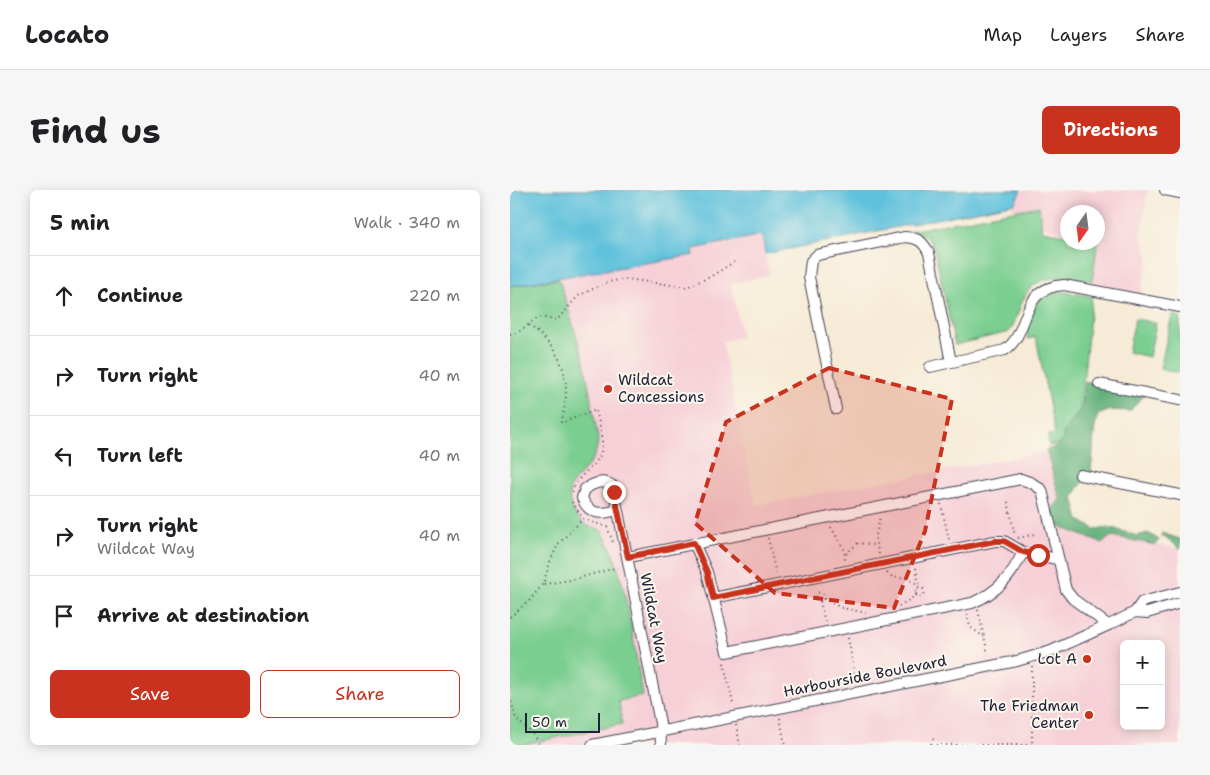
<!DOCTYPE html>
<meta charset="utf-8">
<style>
:root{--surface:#fff;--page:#f6f6f6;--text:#202124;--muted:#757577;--line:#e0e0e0;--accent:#c8321e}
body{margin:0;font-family:"Shantell Sans",sans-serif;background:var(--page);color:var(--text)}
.controls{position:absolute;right:15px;bottom:15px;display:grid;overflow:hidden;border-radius:8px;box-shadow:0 2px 12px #0003}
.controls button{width:45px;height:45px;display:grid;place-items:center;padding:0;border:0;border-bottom:1px solid var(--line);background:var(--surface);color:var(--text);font:25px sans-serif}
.compass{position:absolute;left:550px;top:15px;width:45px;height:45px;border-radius:50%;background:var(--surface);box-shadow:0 2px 12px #0003;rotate:194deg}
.scale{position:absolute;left:15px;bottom:12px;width:75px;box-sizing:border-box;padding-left:5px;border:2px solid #22223b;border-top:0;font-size:14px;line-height:18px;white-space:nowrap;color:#22223b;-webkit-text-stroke:4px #fbf7ec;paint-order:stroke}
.stop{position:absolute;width:15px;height:15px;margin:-11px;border:4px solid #c8321e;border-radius:50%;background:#fff}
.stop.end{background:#c8321e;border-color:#fff;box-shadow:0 1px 5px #0008}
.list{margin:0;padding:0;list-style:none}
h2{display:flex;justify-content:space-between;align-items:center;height:65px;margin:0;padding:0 20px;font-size:21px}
h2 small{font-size:16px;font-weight:400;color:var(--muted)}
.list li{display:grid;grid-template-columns:32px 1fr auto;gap:15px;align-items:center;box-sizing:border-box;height:80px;padding:0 20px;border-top:1px solid var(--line)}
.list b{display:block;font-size:19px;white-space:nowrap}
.list p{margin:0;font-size:16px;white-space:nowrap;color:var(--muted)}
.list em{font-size:16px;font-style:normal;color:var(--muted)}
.actions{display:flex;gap:10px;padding:15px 20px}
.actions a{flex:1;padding:11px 0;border:1px solid var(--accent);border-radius:8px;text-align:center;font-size:18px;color:var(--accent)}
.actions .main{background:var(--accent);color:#fff}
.icon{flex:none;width:28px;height:28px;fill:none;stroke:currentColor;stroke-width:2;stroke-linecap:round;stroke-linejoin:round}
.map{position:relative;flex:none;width:670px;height:555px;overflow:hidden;border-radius:8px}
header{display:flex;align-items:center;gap:30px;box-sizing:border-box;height:70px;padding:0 25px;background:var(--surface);border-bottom:1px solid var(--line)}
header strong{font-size:24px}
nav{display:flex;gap:28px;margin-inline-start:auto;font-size:18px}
.intro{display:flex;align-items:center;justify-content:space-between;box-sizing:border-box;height:120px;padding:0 30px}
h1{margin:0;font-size:35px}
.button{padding:12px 22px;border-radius:8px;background:var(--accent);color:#fff;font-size:18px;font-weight:700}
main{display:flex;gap:30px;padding:0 30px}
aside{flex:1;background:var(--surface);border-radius:8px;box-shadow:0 2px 12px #0003}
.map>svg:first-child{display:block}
.built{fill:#f6cfd7;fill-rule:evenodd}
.green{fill:#7ace90;stroke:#4e7866}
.forest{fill:#63b17a;stroke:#426a5a}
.water{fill:#5ec1dc;stroke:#40728c}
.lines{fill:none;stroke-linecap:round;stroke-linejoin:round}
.minor-casing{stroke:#424052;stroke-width:12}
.path{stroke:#424052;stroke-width:2;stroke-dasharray:1 4;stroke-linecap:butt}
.minor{stroke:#fff;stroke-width:10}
.route{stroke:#c8321e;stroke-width:6}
.marked{fill:#c8321e;fill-opacity:0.2;stroke:#c8321e;stroke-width:4;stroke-dasharray:10 6;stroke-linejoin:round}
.poi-dot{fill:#c8321e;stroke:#fbf7ec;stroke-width:2}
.labels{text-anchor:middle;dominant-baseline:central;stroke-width:4;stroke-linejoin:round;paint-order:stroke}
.poi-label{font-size:15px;fill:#22223b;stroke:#fbf7ec;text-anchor:end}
.street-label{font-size:15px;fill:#22223b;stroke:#fbf7ec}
</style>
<header>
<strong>Locato</strong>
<nav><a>Map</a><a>Layers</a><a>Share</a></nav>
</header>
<div class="intro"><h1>Find us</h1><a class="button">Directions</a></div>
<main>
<aside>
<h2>5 min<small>Walk · 340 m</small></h2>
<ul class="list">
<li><svg class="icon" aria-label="ahead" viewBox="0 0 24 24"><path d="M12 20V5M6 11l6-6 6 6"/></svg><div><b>Continue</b></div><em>220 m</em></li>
<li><svg class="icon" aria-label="right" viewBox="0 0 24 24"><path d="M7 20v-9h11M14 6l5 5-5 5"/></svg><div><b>Turn right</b></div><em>40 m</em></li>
<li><svg class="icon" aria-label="left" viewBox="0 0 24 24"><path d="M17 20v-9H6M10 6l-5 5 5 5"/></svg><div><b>Turn left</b></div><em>40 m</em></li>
<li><svg class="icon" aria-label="right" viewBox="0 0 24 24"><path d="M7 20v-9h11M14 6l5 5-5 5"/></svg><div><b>Turn right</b><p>Wildcat Way</p></div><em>40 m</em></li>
<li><svg class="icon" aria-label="arrive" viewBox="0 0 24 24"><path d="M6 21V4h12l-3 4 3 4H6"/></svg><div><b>Arrive at destination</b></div></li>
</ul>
<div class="actions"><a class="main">Save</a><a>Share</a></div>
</aside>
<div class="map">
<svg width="670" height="555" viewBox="0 0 670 555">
<rect width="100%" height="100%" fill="#fbf7ec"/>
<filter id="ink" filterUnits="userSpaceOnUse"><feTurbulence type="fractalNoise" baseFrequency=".02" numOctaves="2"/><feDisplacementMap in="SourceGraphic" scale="10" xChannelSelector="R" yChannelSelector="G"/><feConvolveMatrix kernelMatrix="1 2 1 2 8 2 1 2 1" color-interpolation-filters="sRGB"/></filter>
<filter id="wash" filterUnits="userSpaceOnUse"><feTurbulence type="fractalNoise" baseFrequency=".0096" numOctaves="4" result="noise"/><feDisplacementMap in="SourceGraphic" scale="20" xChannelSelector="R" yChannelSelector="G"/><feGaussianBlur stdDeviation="1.12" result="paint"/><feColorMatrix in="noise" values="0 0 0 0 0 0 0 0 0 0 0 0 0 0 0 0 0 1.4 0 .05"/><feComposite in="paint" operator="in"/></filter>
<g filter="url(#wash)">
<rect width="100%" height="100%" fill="#f6ebd6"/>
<path class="built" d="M507,0H638L631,45L638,64V72L631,105L582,98V70L588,52V22H558L557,44L525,34L502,18Z
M252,45L259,85L221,94L232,147L212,151L246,315L568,256L556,324L581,342L670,359V555H0V96L184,65L183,59ZM614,454H651V536H614Z"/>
<path class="green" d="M529,16L532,41L557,45L558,52H588V50L582,91C556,87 526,81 513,110C508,120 506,133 499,142L445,155L424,58C418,47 412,43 400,41Z
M49,89L74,171L88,248C88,286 45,286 64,322C69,333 80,338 91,340C116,377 124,460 133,506L109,511L112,534L11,555H0V96Z
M547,101L582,106L567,251L539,256L538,245L545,244L526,147L518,149C514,137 524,112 535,104C538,102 544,102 547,101Z
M662,125L670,127V183L650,179Z
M625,129L646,133L639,167L618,162Z"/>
<path class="forest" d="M575,191L635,204L620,221L601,220L588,225C581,246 585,259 581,279L583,283L569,297L563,308L569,330L585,339L599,337L627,346L638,343L649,350L645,355L602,346L591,353L548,336L540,323L550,309L536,260L546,257L552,252L554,242L572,217Z
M652,343L670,349V359L653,345L651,347Z"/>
<path class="water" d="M0,0H511L505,13L255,64L252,45L183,59L184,65L0,96Z"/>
</g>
<g filter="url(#ink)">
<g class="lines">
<defs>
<path id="minor" d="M655,0L670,3
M420,177L495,160C522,141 508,98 554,95L670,117
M589,194L670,210
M326,219L299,87L301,71L307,65L395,47C408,48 413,51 419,63L441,172
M570,285L670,305
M107,320C91,325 79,325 72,308L75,299C84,293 93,289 103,296L150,533L151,555
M184,353L197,382L217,462L462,413C488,402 501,387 513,362L547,369
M118,367L511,289L522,293L532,300L556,400L563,409L598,435
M203,408L485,351H494L513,362
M625,422L637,423L670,413
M82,555L507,471L541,461L601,434L625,422L632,412L670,402"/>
</defs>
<use href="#minor" class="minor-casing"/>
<path class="path" d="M19,135C54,162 63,190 51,233L86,220C88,231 93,245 92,256C91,278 64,283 62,305
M0,144L7,143L29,127L47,130L68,106L98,92L116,89L177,97L200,87L224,72
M62,312L73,329
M498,312L505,346
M431,314L439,350
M321,337L334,359L335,371
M258,348L266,385
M508,348L525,344
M336,364L348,353L366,355
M369,364L365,350L370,327
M406,378L409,395
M377,383C386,392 397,384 409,396
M34,394L61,390L109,377
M405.5 402a4.5 4.5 0 1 1 9 0a4.5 4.5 0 1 1-9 0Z
M305.5 407a4.5 4.5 0 1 1 9 0a4.5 4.5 0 1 1-9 0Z
M313,409L332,418L356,423
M310,411L315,433
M389,416L407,405
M468,420L478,464
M457,424L460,437L474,447
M0,427L19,411L33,394L41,369L49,353L73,329L97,337L103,352
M338,448L346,490
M214,473L223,514
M522,476V553
M0,507L6,529L22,543L29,555
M270,528L275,555
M226,535L230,555
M421,554L424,547
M421,555H522"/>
<use href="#minor" class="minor"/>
</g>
</g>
<g class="lines" filter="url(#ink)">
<path class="route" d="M104,302L118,367L184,353L197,382L203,408L485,351H494L513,362L528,365"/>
</g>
<path class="marked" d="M319,178L442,209L415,341L384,418L265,403L185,333L216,232Z"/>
<g class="poi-dot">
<circle cx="98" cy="199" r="5"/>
<circle cx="577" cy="469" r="5"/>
<circle cx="579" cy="525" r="5"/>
</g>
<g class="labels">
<g class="poi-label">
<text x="108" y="190" text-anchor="start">Wildcat<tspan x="108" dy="17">Concessions</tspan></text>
<text x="567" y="469">Lot A</text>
<text x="569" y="516">The Friedman<tspan x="569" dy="17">Center</tspan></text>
</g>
<g class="street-label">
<text transform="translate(144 428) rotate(79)">Wildcat Way</text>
<text transform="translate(355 486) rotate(-11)">Harbourside Boulevard</text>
</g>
</g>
</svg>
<div class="controls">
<button>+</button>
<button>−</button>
</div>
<svg class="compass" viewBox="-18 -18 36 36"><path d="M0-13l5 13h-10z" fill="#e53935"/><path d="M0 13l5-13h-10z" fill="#757577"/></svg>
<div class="scale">50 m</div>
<div class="stop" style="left:528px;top:365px"></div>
<div class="stop end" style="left:104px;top:302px"></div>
</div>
</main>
